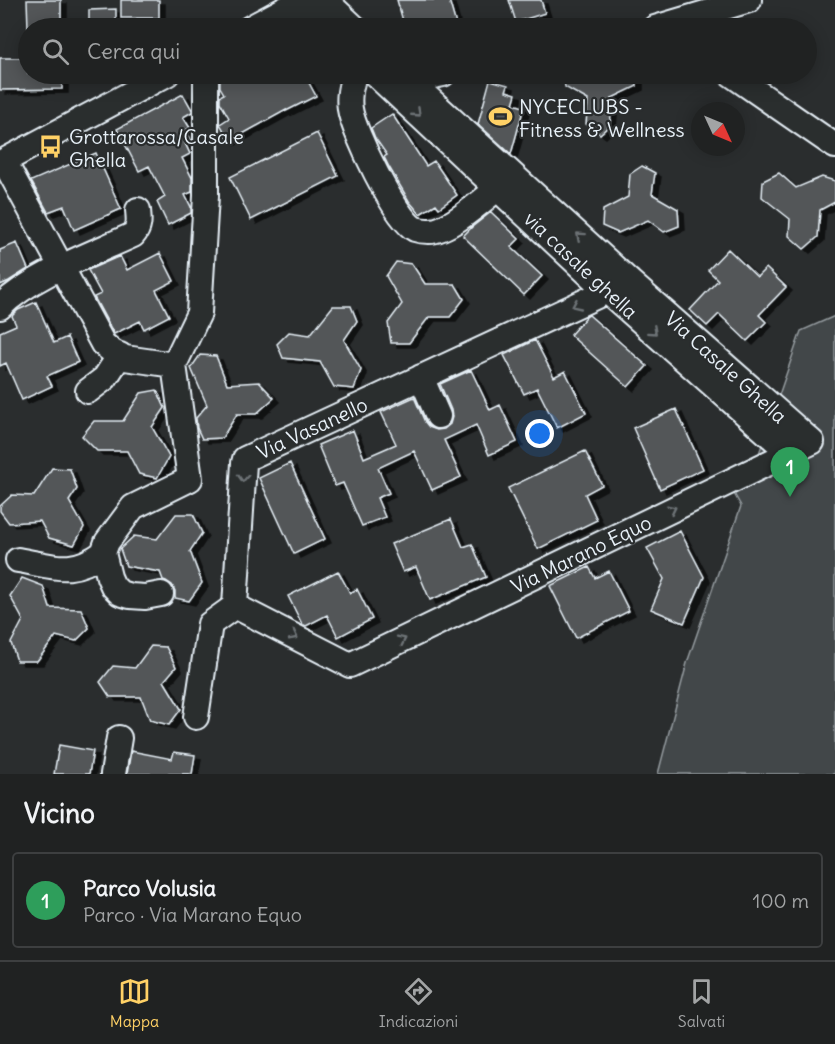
<!DOCTYPE html>
<html lang="it">
<meta charset="utf-8">
<style>
:root{--surface:#202222;--page:#282a2a;--text:#f1f3f6;--muted:#a2a4a5;--line:#3d3f40;--accent:#ffd166}
body{margin:0;font-family:Delius,sans-serif;background:var(--page);color:var(--text)}
.compass{position:absolute;left:691px;top:102px;width:54px;height:54px;border-radius:50%;background:var(--surface);box-shadow:0 3px 15px #0003;rotate:134deg}
.you{position:absolute;left:540px;top:434px;width:21px;height:21px;margin:-15px;border:4px solid #fff;border-radius:50%;background:#1a73e8;box-shadow:0 0 0 9px #1a73e833}
.badge{display:grid;place-items:center;width:39px;height:39px;border-radius:50%;background:var(--accent);color:#fff;font-size:20px;font-weight:700}
.pin{position:absolute;translate:-50% -50px;filter:drop-shadow(0 2px 3px #0008)}
.pin::after{content:'';position:absolute;top:32px;width:21px;height:18px;background:inherit;clip-path:polygon(0 0,100% 0,50% 100%)}
.list{margin:0;padding:0;list-style:none}
h2{display:flex;justify-content:space-between;align-items:center;height:78px;margin:0;padding:0 24px;font-size:26px}
h2 small{font-size:20px;font-weight:400;color:var(--muted)}
.list li{display:grid;grid-template-columns:39px 1fr auto;gap:18px;align-items:center;box-sizing:border-box;height:96px;margin:0 12px 12px;padding:0 12px;border:2px solid var(--line);border-radius:6px}
.list b{display:block;font-size:22px;white-space:nowrap}
.list p{margin:0;font-size:20px;white-space:nowrap;color:var(--muted)}
.list em{font-size:20px;font-style:normal;color:var(--muted)}
.icon{flex:none;width:33px;height:33px;fill:none;stroke:currentColor;stroke-width:2;stroke-linecap:round;stroke-linejoin:round}
.map{position:relative;flex:none;width:835px;height:774px;overflow:hidden}
.search{position:absolute;background:var(--surface);box-shadow:0 3px 15px #0003;left:18px;right:18px;top:18px;height:66px;display:flex;align-items:center;gap:15px;box-sizing:border-box;padding:0 21px;border-radius:33px;color:var(--muted);font-size:22px}
.sheet{height:186px;background:var(--surface)}
nav{display:flex;justify-content:space-around;align-items:center;box-sizing:border-box;height:84px;border-top:2px solid var(--line);background:var(--surface);font-size:16px;color:var(--muted)}
nav a{display:grid;justify-items:center;gap:3px}
nav .on{color:var(--accent)}
.map>svg:first-child{display:block}
.green{fill:#424648;stroke:#959ca0;stroke-width:1.5}
.building{fill:#535759;stroke:#e8f1f8;stroke-width:1.5;filter:url(#shadow)}
.lines{fill:none;stroke-linecap:round;stroke-linejoin:round}
.minor-casing{stroke:#e8f1f8;stroke-width:28}
.minor{stroke:#2a2d2e;stroke-width:24}
.oneway{stroke:#6c7275}
.labels{text-anchor:middle;dominant-baseline:central;stroke-width:4.5;stroke-linejoin:round;paint-order:stroke}
.poi-label{font-size:20px;fill:#e8f1f8;stroke:#2a2d2e;text-anchor:start}
.street-label{font-size:20px;fill:#e8f1f8;stroke:#2a2d2e}
</style>
<div class="map">
<svg width="835" height="774" viewBox="0 0 835 774">
<defs>
<filter id="shadow"><feDropShadow dx="6" dy="4" stdDeviation="0" flood-color="#0009"/></filter>
</defs>
<rect width="100%" height="100%" fill="#2a2d2e"/>
<filter id="ink" filterUnits="userSpaceOnUse"><feTurbulence type="fractalNoise" baseFrequency=".0167" numOctaves="2"/><feDisplacementMap in="SourceGraphic" scale="12" xChannelSelector="R" yChannelSelector="G"/><feConvolveMatrix kernelMatrix="1 2 1 2 8 2 1 2 1" color-interpolation-filters="sRGB"/></filter>
<g filter="url(#ink)">
<path class="green" d="M835,316V774H658L687,663L741,506L728,483L753,471L801,331Z"/>
<path class="building" d="M27,0H61V28H28Z
M121,0H159V18H121Z
M397,0H449L457,28H405Z
M509,0H541L545,13L516,22Z
M116,9V28H89V10Z
M0,58H28V74H62V89L0,90Z
M232,74H304L316,96L286,111V110L230,141L220,124L229,118L220,102V96L224,94L220,87V80Z
M563,74H637V86L612,98L610,125L600,134L586,124L588,100L565,87Z
M490,80L508,85L506,91L516,94L513,104L524,107L511,154L478,124Z
M183,94L192,110V112L183,117L190,128L186,130L191,140L185,143L190,154L182,158L192,178V192L185,195L191,207V213L168,225L157,202L165,197L149,166L139,171L117,129Z
M392,114L426,166L434,161L457,195L439,208L436,204L420,214L409,201L389,167L384,157L387,155L375,138L371,128Z
M317,133L338,176L251,220L230,177Z
M96,153L121,209L74,230L64,206L48,212L31,181Z
M642,166L655,173L652,194L678,209L679,226L664,232L648,220L618,233L602,226L603,210L628,197L630,174Z
M779,173L796,188L822,177L835,181V202L820,210L818,237L804,249L789,236L790,219L762,197L763,181Z
M491,212L519,239L511,247L542,276L524,295L463,236L472,227Z
M17,243L28,269L9,281L0,285V250Z
M728,249L757,277L766,268L786,287L759,315L766,322L747,341L719,314L707,326L690,310L718,280L708,270Z
M160,253L174,281L156,290L169,316L144,329L140,321L114,334L94,297L101,294L88,270L120,256L127,270Z
M396,262L412,264L425,284H455L464,299L450,317H429L409,343H391L388,323L402,304L386,276Z
M36,302L54,343L67,337L78,362L47,376L52,386L22,400L6,363L0,366V332L16,325L12,316L18,310Z
M333,306H351L357,321L344,340L361,370L354,389L334,387L320,362L283,358L277,344L289,332L310,335Z
M589,315L647,366L628,387L570,335L586,317Z
M535,340L554,377L565,371L586,413L557,428L537,388L524,394L504,355Z
M200,355L216,356L227,384L259,382L274,398L256,414H237L222,438L202,439L197,428L196,418L207,405L191,368Z
M471,370L490,410L500,405L517,442L489,455L476,425L444,440L461,477L432,490L414,451L378,468L389,493L377,498L385,517L362,526L343,483L335,486L318,445L353,430L364,458L396,444L381,412L414,397L425,422L429,427L437,430L444,429L450,424L452,417L451,410L440,384Z
M157,390L165,408L152,427L169,457L157,478L139,474L127,451H97L82,436L94,421H123L141,393Z
M676,409L703,469L660,489L633,428Z
M585,451L602,485L585,494L597,520L538,549L508,488Z
M290,463L325,539L294,554L259,478Z
M52,468L70,469L77,489L69,501L84,527L74,545L49,538L40,521L9,523L0,511V506L12,495L34,496Z
M176,514H193L202,533L190,551L202,583L189,601L175,598V591L172,585L166,581L163,580L160,572L126,566L120,549L134,536L157,539Z
M451,519L463,547L472,544L486,577L430,600L416,567L403,572L391,544Z
M680,531L704,577L684,623L651,609L664,579L647,548Z
M589,567L595,578L609,571L629,611L576,638L550,586Z
M338,571L350,593L357,589L372,619L338,637L327,615L306,626L302,624L288,596Z
M22,578L43,586L50,608L81,609L89,628L76,641L56,636L37,661H17L11,643L23,620L10,596Z
M151,646L166,647L176,667L164,681L181,709L169,725L150,720L141,697H110L100,682L113,666L135,668Z
M59,745L93,751L89,774H54Z
M131,751L172,759L174,752L195,755L192,774H127Z"/>
<g class="lines">
<defs>
<path id="minor" d="M325,0L355,28
M298,2L326,28
M250,28L302,0
M655,28L749,0
M354,74C351,86 348,96 350,109C353,131 396,220 415,229C418,230 425,231 428,231C447,233 483,200 498,188
M375,74L607,291L790,453
M402,74L629,281L812,442L350,665L235,606L244,463L245,459L629,281
M731,74L835,146
M399,83L443,74
M4,161L103,344L113,352L125,358L174,365
M0,163L167,74
M0,307C32,275 92,254 133,235C140,227 139,220 138,210
M421,377L438,416
M88,391L105,378L120,355
M18,560C54,566 71,576 103,553
M161,594L145,597L130,596L120,593L113,586L109,577L103,553L107,542L133,507L190,479L174,365L199,313L206,196V74
M196,717L210,624L235,606
M113,774L119,738"/>
</defs>
<use href="#minor" class="minor-casing"/>
<use href="#minor" class="minor"/>
</g>
<defs><path id="oneway-chevron" d="M-2-3.5L2.5 0L-2 3.5" fill="none" stroke-width="1.6" stroke-linecap="round" stroke-linejoin="round" transform="scale(1.5)"/></defs>
<g class="oneway">
<use href="#oneway-chevron" transform="translate(417 113) rotate(43)"/>
<use href="#oneway-chevron" transform="translate(580 236) rotate(-138)"/>
<use href="#oneway-chevron" transform="translate(576 305) rotate(155)"/>
<use href="#oneway-chevron" transform="translate(653 331) rotate(42)"/>
<use href="#oneway-chevron" transform="translate(243 478) rotate(93)"/>
<use href="#oneway-chevron" transform="translate(672 509) rotate(-26)"/>
<use href="#oneway-chevron" transform="translate(294 636) rotate(27)"/>
<use href="#oneway-chevron" transform="translate(402 640) rotate(-26)"/>
</g>
</g>
<defs>
<symbol id="stadium-bare" viewBox="-9 -9 18 18"><path d="M0-5a6.5 5 0 1 0 0 10a6.5 5 0 1 0 0-10ZM-3.5-1.8h7v3.6h-7Z" fill="#ffd166" stroke="#2a2d2e" stroke-width="2.5" paint-order="stroke"/></symbol>
<symbol id="bus-bare" viewBox="-9 -9 18 18"><path d="M-5-6H5V4H4V6H2V4H-2V6H-4V4H-5ZM-3.5-4V0h7V-4ZM-3.5 1.2v1.5H-2V1.2ZM2 1.2v1.5H3.5V1.2Z" fill="#ffd166" stroke="#2a2d2e" stroke-width="2.5" paint-order="stroke"/></symbol>
</defs>
<g fill-rule="evenodd">
<use href="#stadium-bare" x="484" y="100" width="33" height="33"/>
<use href="#bus-bare" x="34" y="130" width="33" height="33"/>
</g>
<g class="labels">
<g class="poi-label">
<text x="519" y="106">NYCECLUBS -<tspan x="519" dy="23">Fitness &amp; Wellness</tspan></text>
<text x="69" y="136">Grottarossa/Casale<tspan x="69" dy="23">Ghella</tspan></text>
</g>
<g class="street-label">
<text transform="translate(581 265) rotate(43)">via casale ghella</text>
<text transform="translate(726 367) rotate(42)">Via Casale Ghella</text>
<text transform="translate(312 428) rotate(-25)">Via Vasanello</text>
<text transform="translate(581 554) rotate(-26)">Via Marano Equo</text>
</g>
</g>
</svg>
<svg class="compass" viewBox="-18 -18 36 36"><path d="M0-13l5 13h-10z" fill="#e53935"/><path d="M0 13l5-13h-10z" fill="#a2a4a5"/></svg>
<div class="you"></div>
<div class="pin badge" style="left:790px;top:497px;background:#2e9e5b">1</div>
<div class="search"><svg class="icon" aria-label="search" viewBox="0 0 24 24"><circle cx="10" cy="10" r="6"/><path d="M15 15l6 6"/></svg>Cerca qui</div>
</div>
<section class="sheet">
<h2>Vicino<small></small></h2>
<ul class="list">
<li><span class="badge" style="background:#2e9e5b">1</span><div><b>Parco Volusia</b><p>Parco · Via Marano Equo</p></div><em>100 m</em></li>
</ul>
</section>
<nav>
<a class="on"><svg class="icon" aria-label="map" viewBox="0 0 24 24"><path d="M3 6l6-2 6 2 6-2v14l-6 2-6-2-6 2zM9 4v14M15 6v14"/></svg>Mappa</a>
<a><svg class="icon" aria-label="directions" viewBox="0 0 24 24"><path d="M12 3l9 9-9 9-9-9zM9 14v-3h6M13 9l2 2-2 2"/></svg>Indicazioni</a>
<a><svg class="icon" aria-label="saved" viewBox="0 0 24 24"><path d="M7 4h10v16l-5-4-5 4z"/></svg>Salvati</a>
</nav>
